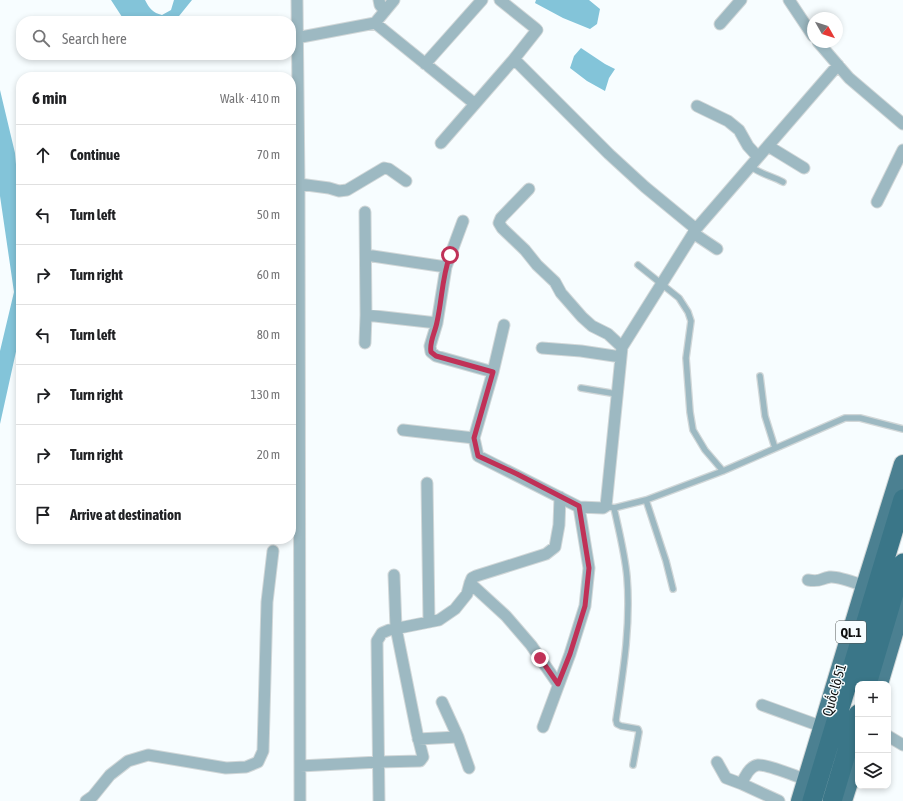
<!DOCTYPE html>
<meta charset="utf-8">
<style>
:root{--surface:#fff;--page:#f2f2f2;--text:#202124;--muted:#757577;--line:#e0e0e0}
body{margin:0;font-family:"Asap Condensed",sans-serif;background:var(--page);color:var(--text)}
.controls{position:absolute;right:12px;bottom:12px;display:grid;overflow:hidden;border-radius:8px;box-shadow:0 2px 6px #0003}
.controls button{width:36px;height:36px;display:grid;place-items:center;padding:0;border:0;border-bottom:1px solid var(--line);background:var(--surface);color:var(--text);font:20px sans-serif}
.compass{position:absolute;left:807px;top:12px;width:36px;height:36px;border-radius:50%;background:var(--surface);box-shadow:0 2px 6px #0003;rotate:129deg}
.stop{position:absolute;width:12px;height:12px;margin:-9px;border:3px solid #c03157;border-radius:50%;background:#fff}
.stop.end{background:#c03157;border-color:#fff;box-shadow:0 1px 4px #0008}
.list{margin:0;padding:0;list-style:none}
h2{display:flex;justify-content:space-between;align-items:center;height:52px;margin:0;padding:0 16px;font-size:17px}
h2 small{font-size:13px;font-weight:400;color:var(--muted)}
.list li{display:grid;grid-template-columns:26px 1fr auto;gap:12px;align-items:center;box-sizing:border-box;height:60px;padding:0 16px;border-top:1px solid var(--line)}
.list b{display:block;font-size:15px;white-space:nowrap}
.list em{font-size:13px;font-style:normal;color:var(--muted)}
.icon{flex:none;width:22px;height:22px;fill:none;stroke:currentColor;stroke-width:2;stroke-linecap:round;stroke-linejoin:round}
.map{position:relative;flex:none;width:903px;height:801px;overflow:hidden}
.search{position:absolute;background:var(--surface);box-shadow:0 2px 6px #0003;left:16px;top:16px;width:280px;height:44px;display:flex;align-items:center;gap:10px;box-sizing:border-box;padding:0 14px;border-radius:16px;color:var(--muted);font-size:15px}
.panel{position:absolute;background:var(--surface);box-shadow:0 2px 6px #0003;left:16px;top:72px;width:280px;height:472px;border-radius:16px}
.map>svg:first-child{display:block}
.water{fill:#83c4d9}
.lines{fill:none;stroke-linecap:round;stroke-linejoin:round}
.service-casing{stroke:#d1d7d8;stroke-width:8}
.minor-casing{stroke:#d1d7d8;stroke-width:13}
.primary-casing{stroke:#d1d7d8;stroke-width:20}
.trunk-casing{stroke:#d1d7d8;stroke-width:21}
.service{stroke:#9db9c2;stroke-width:5.5}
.minor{stroke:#9db9c2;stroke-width:11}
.primary{stroke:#4b8091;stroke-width:18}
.trunk{stroke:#3a7688;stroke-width:19}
.route{stroke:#c03157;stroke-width:5}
.labels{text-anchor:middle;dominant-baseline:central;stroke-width:3;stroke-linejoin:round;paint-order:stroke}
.shield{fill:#f7fdff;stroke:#525656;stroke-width:1}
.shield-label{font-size:13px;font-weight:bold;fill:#0c0e0e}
.street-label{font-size:14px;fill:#0c0e0e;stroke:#f7fdff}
</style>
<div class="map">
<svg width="903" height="801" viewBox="0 0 903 801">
<rect width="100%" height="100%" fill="#f7fdff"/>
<path class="water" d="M111,0H145C149,8 153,13 162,15L171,10L174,0H192L175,21H126L124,20Z
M536,0H589L600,9L597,24L590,29L563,18L535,3Z
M581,48L605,64L615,69L609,78L605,91L587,81L570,68L574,56Z
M0,90L15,153L21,221V329L0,424V351L14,292L0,196Z"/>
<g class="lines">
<defs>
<path id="service" d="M750,166C760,174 772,176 783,182
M638,265L679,298L688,312L691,321L686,358L690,412L693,430L705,450L723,471
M760,376L765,416L775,448
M581,388L617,394
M646,500L666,561L673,589
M606,506L614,508L646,500L723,471L845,418H860L903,429
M614,508C619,531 625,554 627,577C631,625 623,673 616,720L617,724L621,726L638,729L639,732L633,765"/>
<path id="minor" d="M297,0L299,184L300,801
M379,0L380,5L385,11
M789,0L813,36
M375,23L475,104
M720,24L741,0
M296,38L375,23L394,0
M818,42L849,78L903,124
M514,59L609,154L645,187L696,229
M425,64L482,0
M697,106L728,121L739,130L748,146L758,157
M441,143L514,59L537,30L535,28L500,0
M768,146L804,168
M299,184L329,188L339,191L347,190L384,168L389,169L406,181
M529,189L501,218L499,223L502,228L525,250L537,265L555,282L561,293L582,317L592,326L608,334L622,347
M877,202L903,150
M365,212L366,315L365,343
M463,221L446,267L437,323L430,346L431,352L436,356L493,372
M693,233L717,249
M366,255L446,267
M366,315L437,323
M504,325L493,372L474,438L478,456L579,507L603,508L606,506L622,347L696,229L838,65
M542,348L581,351L621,357
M403,430L474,438
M427,483L429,622
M808,580C821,582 819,579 830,577C838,576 856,583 865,586
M470,583L506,616L531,645L558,684
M442,702L458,737L469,768
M762,705L823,727
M543,727L570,654L585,606L589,568L579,507
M888,736L903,745
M418,739L458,737
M717,762L726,778L742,784C744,777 750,766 758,765C768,764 797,777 807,780
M300,766L379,762L420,761L423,757L417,733L396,628L394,575
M742,784L779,801
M86,801L93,796L110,775L128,761L148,755L226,768L246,767L258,762L263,751L267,602L273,551
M379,801L377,641L382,633L389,630L439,620L455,609L467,594L470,583L472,578L476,576L546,554L555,547L559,525L560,497"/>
<path id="primary" d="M879,684L903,603
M800,801L865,586L903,464
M843,801L858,754"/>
<path id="trunk" d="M867,684L903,563
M812,801L903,499
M832,801L858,714"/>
</defs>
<use href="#service" class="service-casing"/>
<use href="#minor" class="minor-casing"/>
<use href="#primary" class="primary-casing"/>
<use href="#trunk" class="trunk-casing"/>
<use href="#service" class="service"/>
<use href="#minor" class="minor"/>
<use href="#primary" class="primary"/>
<use href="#trunk" class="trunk"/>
</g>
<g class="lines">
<path class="route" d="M450,255C442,277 442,300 437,322C435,333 429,342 431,352L436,356L493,372L474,438L478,456L517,474L579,506L589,568L585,606L570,654L558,684L540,658"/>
</g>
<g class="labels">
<rect class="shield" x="836" y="621" width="30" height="22" rx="3"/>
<g class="shield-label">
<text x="851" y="632">QL.1</text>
</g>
<g class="street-label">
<text transform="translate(834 690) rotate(-74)">Quốc lộ 51</text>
</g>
</g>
</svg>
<div class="controls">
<button>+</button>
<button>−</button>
<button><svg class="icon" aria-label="layers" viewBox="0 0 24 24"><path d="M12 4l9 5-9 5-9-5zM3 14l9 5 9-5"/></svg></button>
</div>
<svg class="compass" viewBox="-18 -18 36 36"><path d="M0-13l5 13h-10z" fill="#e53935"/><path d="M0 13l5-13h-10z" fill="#757577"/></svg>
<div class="stop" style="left:450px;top:255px"></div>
<div class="stop end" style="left:540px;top:658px"></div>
<div class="search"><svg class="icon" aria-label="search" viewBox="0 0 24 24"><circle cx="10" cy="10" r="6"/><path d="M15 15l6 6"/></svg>Search here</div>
<section class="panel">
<h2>6 min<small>Walk · 410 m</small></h2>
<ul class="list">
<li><svg class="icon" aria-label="ahead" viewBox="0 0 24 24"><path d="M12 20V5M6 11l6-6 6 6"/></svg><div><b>Continue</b></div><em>70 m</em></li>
<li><svg class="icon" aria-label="left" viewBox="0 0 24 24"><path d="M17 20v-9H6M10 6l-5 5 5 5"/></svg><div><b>Turn left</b></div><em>50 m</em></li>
<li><svg class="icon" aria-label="right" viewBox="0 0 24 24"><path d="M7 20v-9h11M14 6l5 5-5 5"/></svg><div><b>Turn right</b></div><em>60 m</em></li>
<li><svg class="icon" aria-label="left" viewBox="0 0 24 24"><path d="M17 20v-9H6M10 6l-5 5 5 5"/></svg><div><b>Turn left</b></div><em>80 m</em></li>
<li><svg class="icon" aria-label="right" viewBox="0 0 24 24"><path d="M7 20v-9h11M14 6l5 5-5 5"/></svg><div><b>Turn right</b></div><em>130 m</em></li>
<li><svg class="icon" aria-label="right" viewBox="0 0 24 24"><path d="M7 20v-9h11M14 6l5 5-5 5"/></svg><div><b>Turn right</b></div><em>20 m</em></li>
<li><svg class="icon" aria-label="arrive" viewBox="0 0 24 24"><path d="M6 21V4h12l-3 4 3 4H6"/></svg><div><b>Arrive at destination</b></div></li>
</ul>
</section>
</div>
